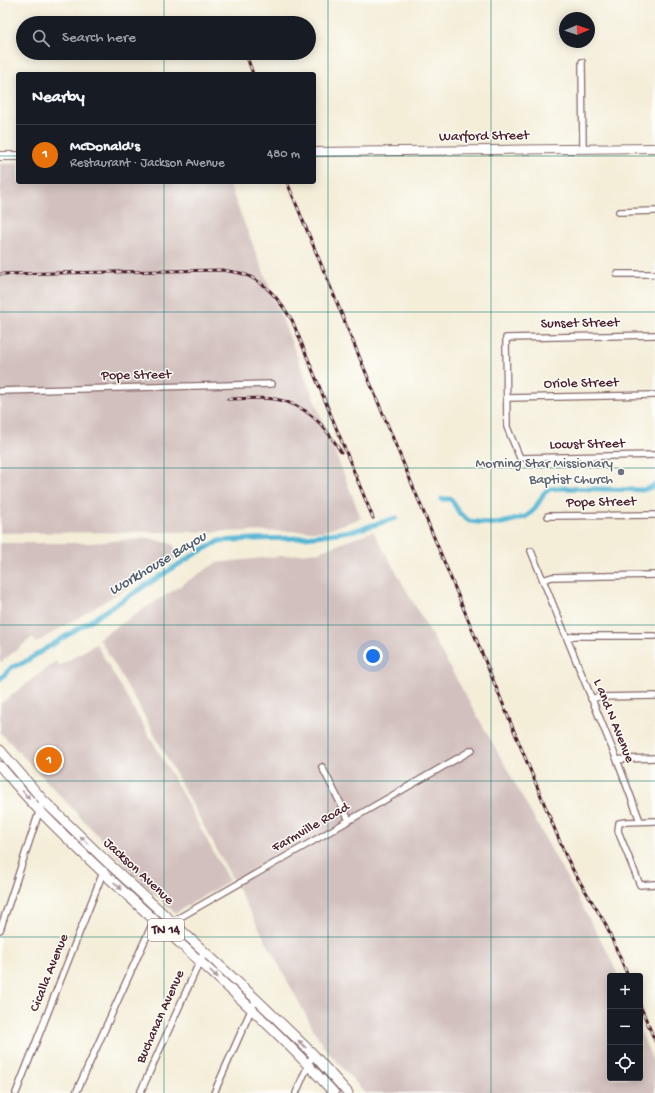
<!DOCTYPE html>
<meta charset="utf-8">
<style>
:root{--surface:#171b24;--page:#20242c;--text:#f1f3f6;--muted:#9ea1a6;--line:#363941;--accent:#c8321e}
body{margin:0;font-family:"Gochi Hand",sans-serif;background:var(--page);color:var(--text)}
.controls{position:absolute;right:12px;bottom:12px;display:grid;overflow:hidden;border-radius:4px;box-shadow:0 2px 10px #0003}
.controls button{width:36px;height:36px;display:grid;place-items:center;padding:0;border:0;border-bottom:1px solid var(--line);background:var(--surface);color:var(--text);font:20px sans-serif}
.compass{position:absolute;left:559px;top:12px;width:36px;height:36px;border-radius:50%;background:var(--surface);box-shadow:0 2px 10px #0003;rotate:88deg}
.you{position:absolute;left:373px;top:656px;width:14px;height:14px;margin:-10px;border:3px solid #fff;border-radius:50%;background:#1a73e8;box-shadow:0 0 0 6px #1a73e833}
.badge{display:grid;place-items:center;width:26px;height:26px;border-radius:50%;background:var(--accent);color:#fff;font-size:13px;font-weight:700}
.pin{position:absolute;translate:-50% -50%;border:2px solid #fff;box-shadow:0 1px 4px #0006}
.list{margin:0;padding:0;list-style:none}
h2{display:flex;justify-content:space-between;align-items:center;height:52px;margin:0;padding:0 16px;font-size:17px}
h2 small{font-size:13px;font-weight:400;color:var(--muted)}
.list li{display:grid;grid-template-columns:26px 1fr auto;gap:12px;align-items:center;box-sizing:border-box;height:60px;padding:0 16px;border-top:1px solid var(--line)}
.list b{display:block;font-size:15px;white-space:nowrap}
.list p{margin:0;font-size:13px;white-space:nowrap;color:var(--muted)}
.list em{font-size:13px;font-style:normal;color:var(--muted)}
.icon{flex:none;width:22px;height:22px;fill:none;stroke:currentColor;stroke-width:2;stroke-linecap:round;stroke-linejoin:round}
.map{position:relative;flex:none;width:655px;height:1093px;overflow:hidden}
.search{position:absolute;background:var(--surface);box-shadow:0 2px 10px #0003;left:16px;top:16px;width:300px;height:44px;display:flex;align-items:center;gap:10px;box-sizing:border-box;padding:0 14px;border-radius:22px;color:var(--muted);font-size:15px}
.panel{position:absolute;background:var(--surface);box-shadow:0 2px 10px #0003;left:16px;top:72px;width:300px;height:112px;border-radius:4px}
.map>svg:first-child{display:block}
.industrial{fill:#d1c0bd}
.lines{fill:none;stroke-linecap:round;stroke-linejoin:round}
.canal{stroke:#55b5d4;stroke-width:5}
.street-casing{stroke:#866768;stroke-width:8}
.secondary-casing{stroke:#866768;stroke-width:10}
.primary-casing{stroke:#866768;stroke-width:11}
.street{stroke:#fff;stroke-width:5.5}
.secondary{stroke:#fff;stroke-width:8}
.primary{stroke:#fff;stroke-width:9}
.rail-casing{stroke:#4a1f2b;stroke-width:3}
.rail{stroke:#fdfcf7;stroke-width:1.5;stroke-dasharray:4.5;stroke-linecap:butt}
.oneway{fill:#ae9aa0}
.grid{fill:none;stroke:#0f766e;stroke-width:1;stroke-opacity:0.55}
.worship-dot{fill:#6b7280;stroke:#fdfcf7;stroke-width:1.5}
.labels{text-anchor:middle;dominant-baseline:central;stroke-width:3;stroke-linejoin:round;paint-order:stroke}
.shield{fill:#fdfcf7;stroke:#806168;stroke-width:1}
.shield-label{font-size:13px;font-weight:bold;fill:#4a1f2b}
.street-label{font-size:14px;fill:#4a1f2b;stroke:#fdfcf7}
.worship-label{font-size:14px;fill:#5b616d;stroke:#fdfcf7;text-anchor:end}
.water-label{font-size:15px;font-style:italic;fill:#4e5b6f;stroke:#fdfcf7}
</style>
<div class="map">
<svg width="655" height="1093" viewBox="0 0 655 1093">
<rect width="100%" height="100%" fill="#fdfcf7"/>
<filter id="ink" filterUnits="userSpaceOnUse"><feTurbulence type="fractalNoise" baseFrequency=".025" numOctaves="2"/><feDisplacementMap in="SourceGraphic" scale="8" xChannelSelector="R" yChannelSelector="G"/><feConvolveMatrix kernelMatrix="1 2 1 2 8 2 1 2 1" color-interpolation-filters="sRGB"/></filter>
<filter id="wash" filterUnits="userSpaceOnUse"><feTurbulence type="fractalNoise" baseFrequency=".012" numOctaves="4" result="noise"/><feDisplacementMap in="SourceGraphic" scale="16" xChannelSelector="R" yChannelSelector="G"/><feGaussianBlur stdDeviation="0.9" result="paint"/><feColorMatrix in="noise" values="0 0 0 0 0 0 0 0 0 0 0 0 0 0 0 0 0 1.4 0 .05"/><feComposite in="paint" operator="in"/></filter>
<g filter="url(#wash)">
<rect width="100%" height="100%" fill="#f4eed9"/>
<path class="industrial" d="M0,164H18V182H228L361,518L325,531L0,533Z
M373,531L506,767L610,957L618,976H610V1078H640V1030L655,1066V1093H365L322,1045L139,706L99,638L216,563L319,552Z
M149,538L172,544L182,555L36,643L33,637L0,663V543H91Z
M96,644L169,770L229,881L175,913L141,881L0,732V704L56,661L59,666Z"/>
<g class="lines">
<path class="canal" d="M442,499H451L460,514L469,521L495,524L502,523L525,517L531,513L539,502L544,493L550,489L559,488L643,490L649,488L655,485
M0,679L12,667L23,663L90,621L195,554L219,541L252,539L297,538L323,535L357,530L396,518"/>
</g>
</g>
<g filter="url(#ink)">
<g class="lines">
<defs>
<path id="street" d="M582,62L583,149
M619,212L655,211
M617,274H655
M655,335L506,338L507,427L520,458L655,455
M0,391L272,384
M507,398L655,395
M548,516L655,515
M531,551L617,760L640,821
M543,580L552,577L655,575
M567,638L574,636H655
M591,699L598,697L655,696
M617,760L625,759L655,758
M322,767L349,820
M655,821L626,822L619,823L618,831L640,885L655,884
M170,923L472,750
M0,930L43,800
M16,1093L104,870
M76,1093L155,918
M140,1093L204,952
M214,1093L256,999
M296,1093L313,1054"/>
<path id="secondary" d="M314,152L655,148
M0,156H18"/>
<path id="primary" d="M0,750L43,800L107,862L256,999L313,1054L348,1093
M0,766C13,781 26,797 40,811C135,909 243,992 334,1093"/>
</defs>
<use href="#street" class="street-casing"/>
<use href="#secondary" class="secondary-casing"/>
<use href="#primary" class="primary-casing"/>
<use href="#street" class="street"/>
<use href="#secondary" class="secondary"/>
<use href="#primary" class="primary"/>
<defs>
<path id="rail" d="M247,57L253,74
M287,182L565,854L575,874L605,923L628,976
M0,274L222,270C228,271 234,272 240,273C265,280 279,300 292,320L373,518
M228,399C244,399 260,397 275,399C307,404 326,427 341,452
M640,1005L655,1041"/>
</defs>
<use href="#rail" class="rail-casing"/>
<use href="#rail" class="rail"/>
</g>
<defs><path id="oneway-solid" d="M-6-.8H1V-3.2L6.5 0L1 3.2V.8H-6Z"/></defs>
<g class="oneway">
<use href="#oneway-solid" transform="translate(26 795) rotate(49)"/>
<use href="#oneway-solid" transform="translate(84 840) rotate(-135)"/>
<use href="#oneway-solid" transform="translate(118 886) rotate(43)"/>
<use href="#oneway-solid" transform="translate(214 974) rotate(43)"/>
<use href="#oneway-solid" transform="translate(302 1044) rotate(-136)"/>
</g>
</g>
<path class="grid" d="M164,0V23M328,0V1093M491,0V1093M164,53V74M0,156H18M314,156H655M164,182V1093M0,312H655M0,468H655M0,625H655M0,781H655M0,937H655"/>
<circle class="worship-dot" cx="621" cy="472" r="4"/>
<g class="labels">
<rect class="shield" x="148" y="919" width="36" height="22" rx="3"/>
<g class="shield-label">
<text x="166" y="930">TN 14</text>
</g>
<g class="street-label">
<text transform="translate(484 137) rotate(-1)">Warford Street</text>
<text transform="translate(580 324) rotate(-1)">Sunset Street</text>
<text transform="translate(136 376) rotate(-1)">Pope Street</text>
<text transform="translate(581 384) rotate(-1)">Oriole Street</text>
<text transform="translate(587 445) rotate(-1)">Locust Street</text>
<text transform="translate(601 503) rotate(-1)">Pope Street</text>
<text transform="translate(613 721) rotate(68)">L and N Avenue</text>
<text transform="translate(311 828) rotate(-30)">Farmville Road</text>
<text transform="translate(138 872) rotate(43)">Jackson Avenue</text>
<text transform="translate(50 973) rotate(-68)">Cicalla Avenue</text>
<text transform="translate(161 1017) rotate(-66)">Buchanan Avenue</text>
</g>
<g class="worship-label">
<text x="613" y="464">Morning Star Missionary<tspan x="613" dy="16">Baptist Church</tspan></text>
</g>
<g class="water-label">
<text transform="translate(158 564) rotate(-31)">Workhouse Bayou</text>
</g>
</g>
</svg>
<div class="controls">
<button>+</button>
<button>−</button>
<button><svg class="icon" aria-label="locate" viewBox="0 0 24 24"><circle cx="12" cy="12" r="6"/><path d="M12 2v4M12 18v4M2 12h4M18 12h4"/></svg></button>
</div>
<svg class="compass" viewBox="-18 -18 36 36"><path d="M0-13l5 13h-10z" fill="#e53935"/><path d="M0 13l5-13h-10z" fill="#9ea1a6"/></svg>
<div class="you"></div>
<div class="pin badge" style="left:49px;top:760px;background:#e8710a">1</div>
<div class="search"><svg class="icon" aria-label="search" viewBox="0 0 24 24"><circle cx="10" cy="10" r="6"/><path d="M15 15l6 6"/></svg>Search here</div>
<section class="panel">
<h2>Nearby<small></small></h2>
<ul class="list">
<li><span class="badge" style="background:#e8710a">1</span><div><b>McDonald's</b><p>Restaurant · Jackson Avenue</p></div><em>480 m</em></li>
</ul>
</section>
</div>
